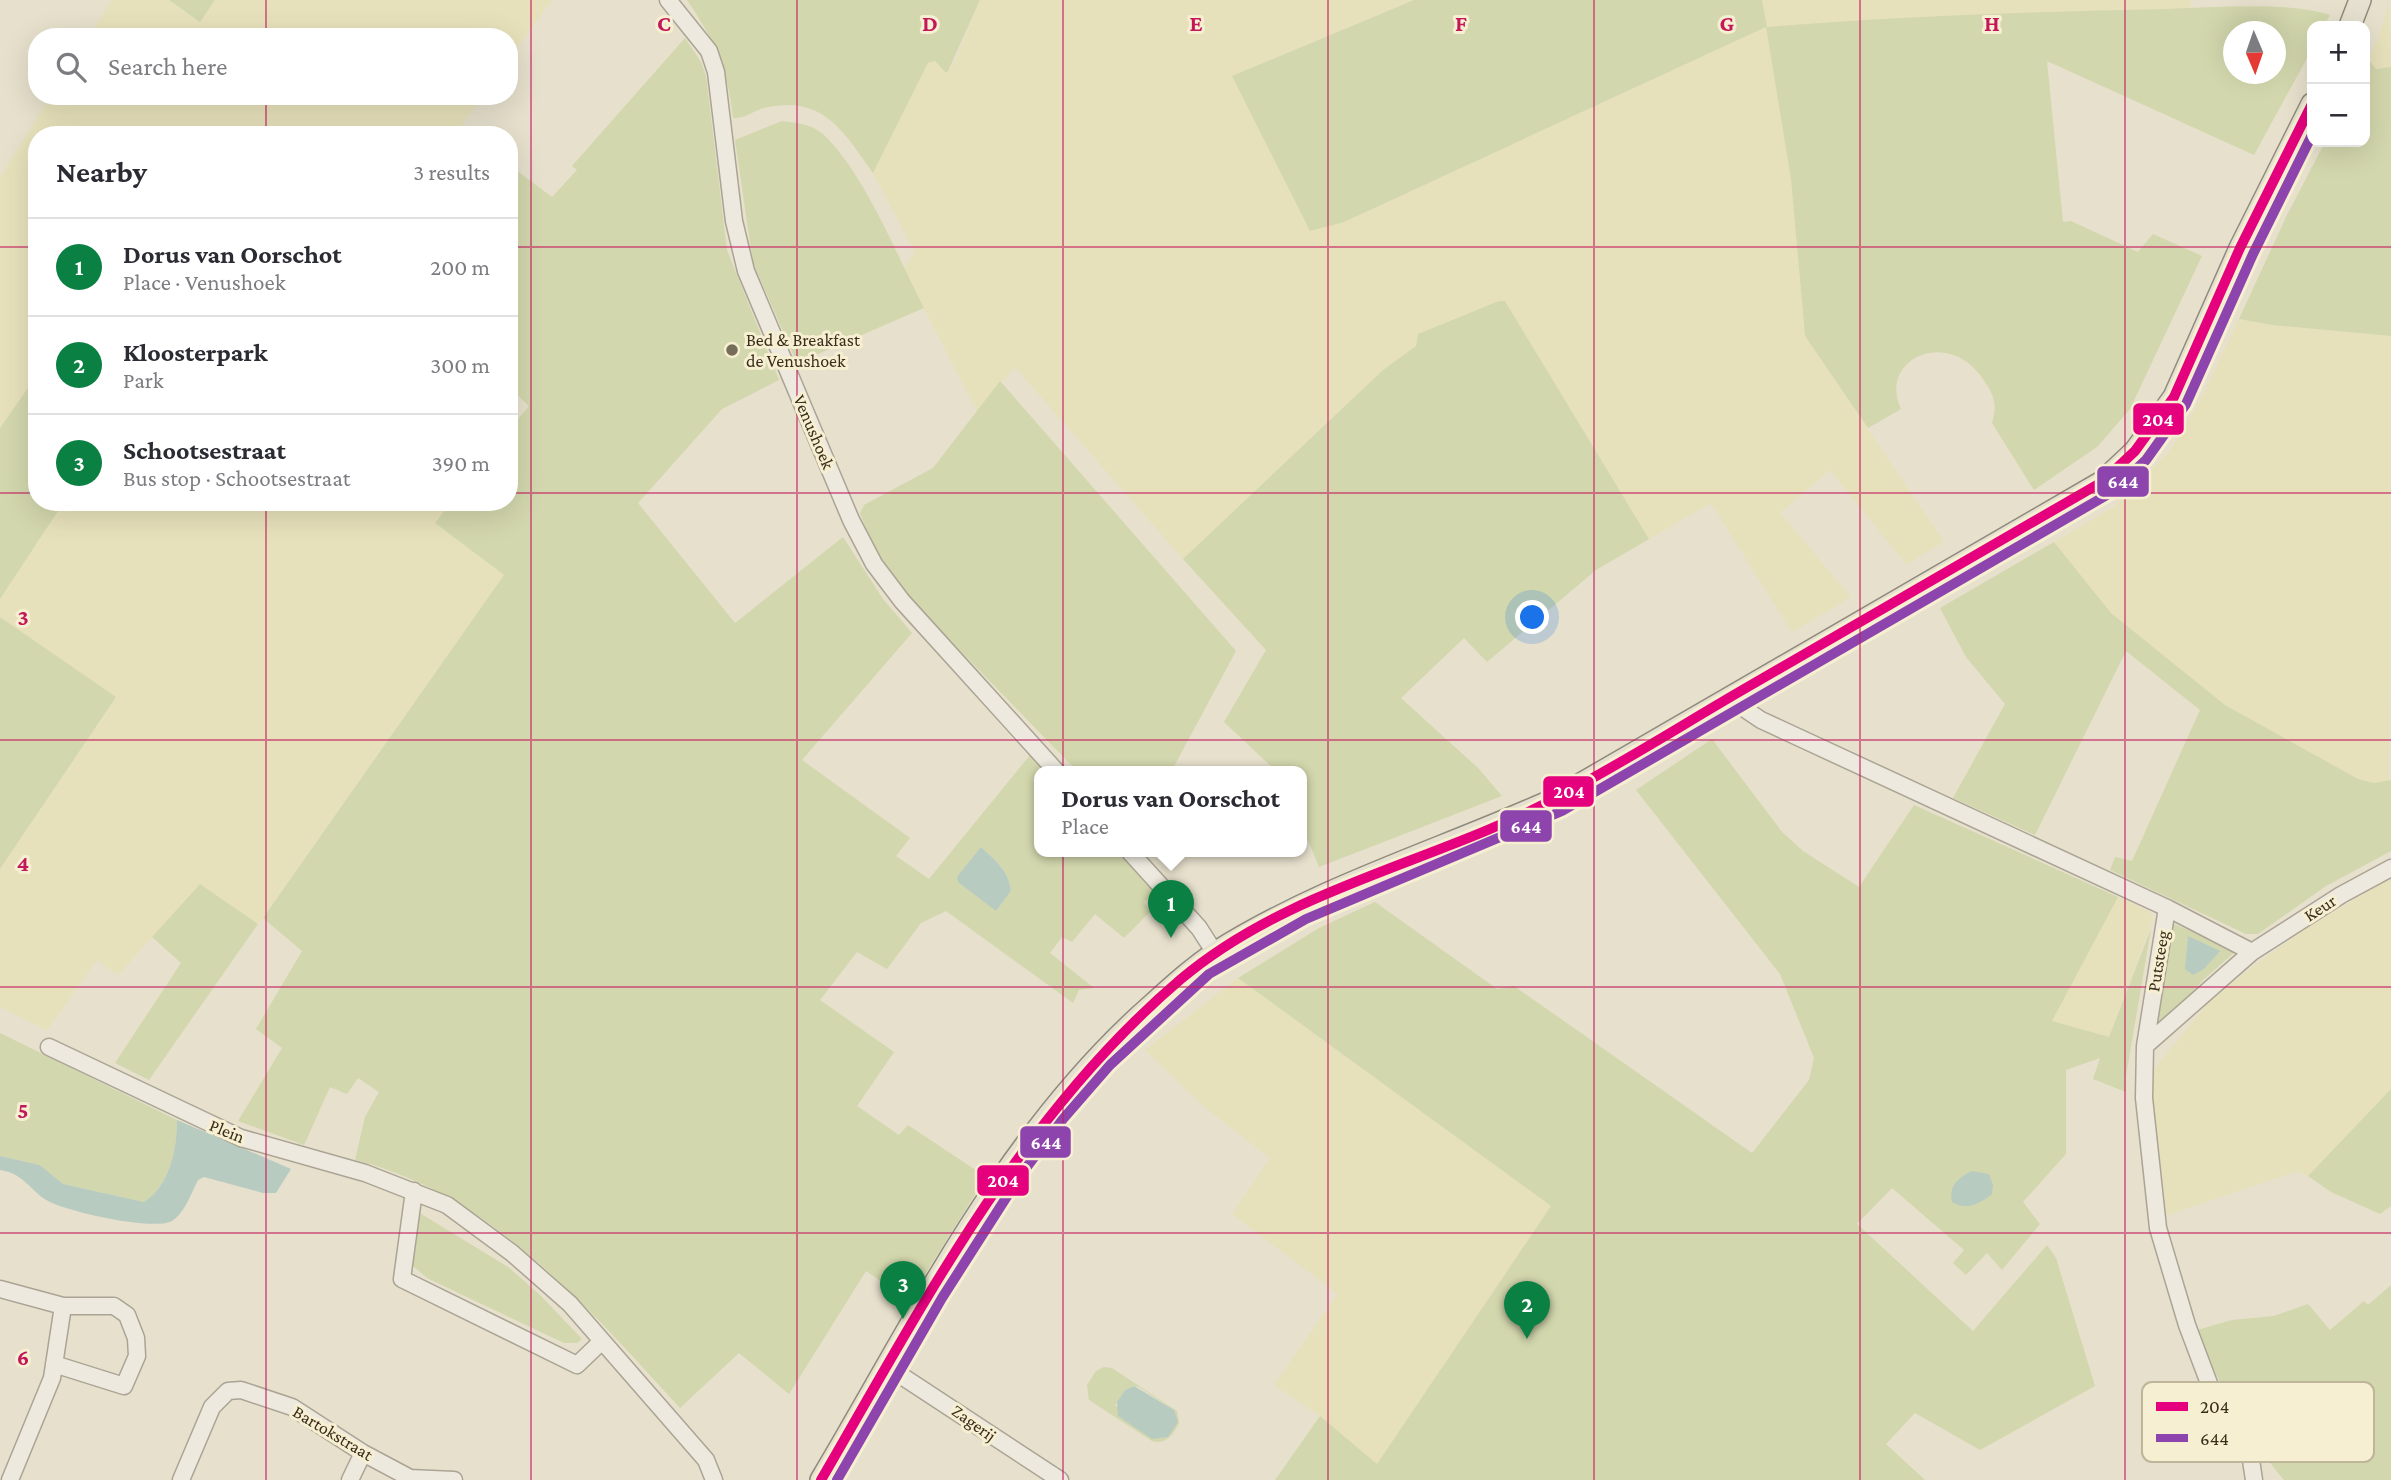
<!DOCTYPE html>
<meta charset="utf-8">
<style>
:root{--surface:#fff;--page:#f7f7f7;--text:#2b2b33;--muted:#7c7c81;--line:#e1e1e2;--accent:#0b8043}
body{margin:0;font-family:"Crimson Pro",serif;background:var(--page);color:var(--text)}
.controls{position:absolute;right:21px;top:21px;display:grid;overflow:hidden;border-radius:14px;box-shadow:0 7px 28px #0002}
.controls button{width:63px;height:63px;display:grid;place-items:center;padding:0;border:0;border-bottom:2px solid var(--line);background:var(--surface);color:var(--text);font:35px sans-serif}
.compass{position:absolute;left:2223px;top:21px;width:63px;height:63px;border-radius:50%;background:var(--surface);box-shadow:0 7px 28px #0002;rotate:178deg}
.you{position:absolute;left:1533px;top:618px;width:24px;height:24px;margin:-18px;border:5px solid #fff;border-radius:50%;background:#1a73e8;box-shadow:0 0 0 10px #1a73e833}
.badge{display:grid;place-items:center;width:46px;height:46px;border-radius:50%;background:var(--accent);color:#fff;font-size:23px;font-weight:700}
.pin{position:absolute;translate:-50% -58px;filter:drop-shadow(0 2px 4px #0008)}
.pin::after{content:'';position:absolute;top:37px;width:24px;height:21px;background:inherit;clip-path:polygon(0 0,100% 0,50% 100%)}
.popup{position:absolute;left:1034px;top:766px;width:273px;height:91px;box-sizing:border-box;display:grid;place-content:center;border-radius:14px;background:var(--surface);filter:drop-shadow(0 2px 5px #0005);font-size:23px;white-space:nowrap;color:var(--muted)}
.popup b{font-size:26px;color:var(--text)}
.popup::after{content:'';position:absolute;left:50%;top:100%;margin-left:-14px;border:14px solid transparent;border-top-color:var(--surface)}
.list{margin:0;padding:0;list-style:none}
h2{display:flex;justify-content:space-between;align-items:center;height:91px;margin:0;padding:0 28px;font-size:30px}
h2 small{font-size:23px;font-weight:400;color:var(--muted)}
.list li{display:grid;grid-template-columns:46px 1fr auto;gap:21px;align-items:center;box-sizing:border-box;height:98px;padding:0 28px;border-top:2px solid var(--line)}
.list b{display:block;font-size:26px;white-space:nowrap}
.list p{margin:0;font-size:23px;white-space:nowrap;color:var(--muted)}
.list em{font-size:23px;font-style:normal;color:var(--muted)}
.icon{flex:none;width:38px;height:38px;fill:none;stroke:currentColor;stroke-width:2;stroke-linecap:round;stroke-linejoin:round}
.map{position:relative;flex:none;width:2391px;height:1480px;overflow:hidden}
.search{position:absolute;background:var(--surface);box-shadow:0 7px 28px #0002;left:28px;top:28px;width:490px;height:77px;display:flex;align-items:center;gap:18px;box-sizing:border-box;padding:0 24px;border-radius:28px;color:var(--muted);font-size:26px}
.panel{position:absolute;background:var(--surface);box-shadow:0 7px 28px #0002;left:28px;top:126px;width:490px;height:385px;border-radius:28px}
.map>svg:first-child{display:block}
.farmland{fill:#e7e1bb}
.green{fill:#d3d7ad;fill-rule:evenodd}
.water{fill:#b8cbc1}
.lines{fill:none;stroke-linecap:round;stroke-linejoin:round}
.minor-casing{stroke:#aba495;stroke-width:19}
.major-casing{stroke:#908a7c;stroke-width:24}
.minor{stroke:#ede9de;stroke-width:16}
.major{stroke:#e5e0cf;stroke-width:21}
.bus-1-casing{stroke:#f7efd1;stroke-width:16}
.bus-2-casing{stroke:#f7efd1;stroke-width:16}
.bus-1{stroke:#e5007d;stroke-width:10}
.bus-2{stroke:#8e44ad;stroke-width:10}
.grid{fill:none;stroke:#c2185b;stroke-width:2;stroke-opacity:0.55}
.poi-dot{fill:#766c5a;stroke:#f7efd1;stroke-width:2.5}
.labels{text-anchor:middle;dominant-baseline:central;stroke-width:6;stroke-linejoin:round;paint-order:stroke}
.poi-label{font-size:18px;fill:#3a2d1c;stroke:#f7efd1;text-anchor:start}
.street-label{font-size:18px;fill:#3a2d1c;stroke:#f7efd1}
.key{fill:#f7efd1;stroke:#beb59b;stroke-width:2}
.key-label{font-size:19px;fill:#3a2d1c}
.grid-label{font-size:23px;text-anchor:middle;font-weight:bold;fill:#c2185b;stroke:#f7efd1;stroke-width:6;stroke-linejoin:round;paint-order:stroke}
.line-badge{stroke:#f7efd1;stroke-width:2.5}
.badge-label{font-size:19px;text-anchor:middle;font-weight:bold;fill:#fff}
</style>
<div class="map">
<svg width="2391" height="1480" viewBox="0 0 2391 1480">
<rect width="100%" height="100%" fill="#e6e0cc"/>
<path class="farmland" d="M112,0H169L199,22L215,0H552L509,59V37H89Z
M980,0H1414L1232,76L1344,222L1766,27L1762,0H2191L2190,8L1767,27L1791,179L1805,336L1944,542L1906,564L1830,470L1780,513L1851,597L1792,632L1711,503L1649,539L1505,301L1418,334L1416,346L1383,370L1183,559L1015,367L977,411L904,270L915,252L873,173L928,63L935,61L945,72L955,62Z
M2389,0L2391,67L2376,69L2368,59L2379,38Z
M51,96H483L455,135H37V375L0,428V177Z
M2239,319L2272,325L2391,336L2389,781L2374,783L2358,779L2225,705L2111,613L2054,542L2115,506L2170,451L2203,395Z
M64,502H451L435,523L504,575L258,924L200,884L118,975L97,960L47,1030L0,1007V869L116,698L0,617V599Z
M2391,878V1089L2308,1176L2298,1171L2167,1215L2150,1074L2207,1005L2243,974L2302,931Z
M2118,897L2150,912L2153,919L2109,1037L2051,1021Z
M1238,978L1551,1206L1377,1465L1320,1416L1274,1385L1338,1294L1232,1214L1270,1158L1207,1109L1145,1050Z"/>
<path class="green" d="M169,0H215L200,22Z
M687,0H980L948,71L946,73L935,61L928,63L873,173C843,131 823,94 764,108C753,111 744,119 733,118C728,69 715,41 687,0Z
M1414,0H1762L1767,27C1899,16 2033,12 2166,9C2211,8 2288,1 2330,15L2324,26H2312V49L2254,155L2047,61L2063,222L2071,221L2138,252L2153,234L2202,256L2130,409L2097,447L2034,490L1992,423C1997,406 1995,397 1985,382C1950,325 1877,359 1901,409L1868,428L1805,336L1791,179L1766,27L1344,222L1310,231L1232,76ZM2234,32H2276V74H2234Z
M685,38L701,62L706,76L727,250L779,380L722,409L638,503L735,623L843,537L883,599L912,633L802,760L910,838L896,856L929,879L1030,755L1046,772H1040V852H1123L1157,889L1144,902L1150,912L1124,938L1095,914L1072,942L1062,937L1050,953L1094,988L1079,990L1073,1003L946,911L921,923L887,969L857,952L820,1000L894,1052L857,1106L899,1135L908,1125L986,1177L909,1300L866,1271L789,1394L739,1353L680,1408C589,1309 492,1194 355,1160L365,1117L379,1092L358,1078L347,1094L330,1087L304,1145L238,1121L282,1048L256,1029L302,951L263,918L504,575L435,523L451,502H509V430L529,406L509,387V165L552,197L577,170L572,166ZM981,847C995,860 1009,871 1011,891L996,911Z
M2368,59L2376,69L2391,67V336L2272,325L2239,319L2287,215L2325,142H2365V65Z
M782,121C796,123 812,124 823,134C865,174 897,256 924,308L797,363L753,263L735,140Z
M1499,301H1505L1649,539L1596,570L1487,662L1464,638L1401,698L1478,768L1502,796L1319,867L1305,833L1302,772H1277L1224,722L1266,650L1183,559L1383,370L1416,346L1418,334Z
M37,375V502H64L0,599V428Z
M1000,381L1236,651L1171,772H1078L944,634L888,572L875,552L860,513L864,505L933,468Z
M2054,542L2111,613L2225,705L2358,779L2374,783L2391,780V851L2326,886L2258,934H2246L2110,870L2115,857L2132,861L2200,710L2126,651L2035,835L1953,798L2005,704L1966,657L1940,608Z
M0,617L116,697L0,869Z
M1712,739L1782,832L1803,851L1859,887L1914,805L2118,897L2052,1021L2109,1037L2151,929L2126,1076V1092L2093,1079L2100,1058L2066,1070V1154L2023,1202L2040,1224L2002,1270L1987,1253L1966,1275L1953,1263L1964,1250L1892,1188L1857,1224L1973,1331L2047,1245L2056,1258L2095,1386L1980,1450L1915,1413L1886,1444L1925,1480H1275L1320,1416L1377,1464L1551,1206L1238,978L1319,928L1375,902L1497,989L1514,986L1752,1153L1809,1080L1814,1058L1780,974L1636,790Z
M200,884L258,924L149,1080L115,1063L181,963L152,937Z
M2172,923L2236,951L2203,980L2153,1038Z
M0,1033L177,1120C177,1148 170,1186 144,1202L63,1184L40,1165L0,1156Z
M2391,1089V1206L2380,1214L2331,1192L2308,1176Z
M418,1212L508,1267L539,1294L582,1339L577,1343H564L427,1278L412,1265Z
M2391,1285V1480H2284C2252,1443 2213,1376 2197,1330L2232,1320L2274,1316L2308,1304L2330,1330L2364,1301L2368,1305Z
M1104,1367L1112,1368L1177,1411L1179,1423C1173,1435 1166,1445 1152,1441L1089,1400L1087,1385L1096,1371ZM1134,1386L1139,1387L1174,1410L1115,1406L1125,1390Z"/>
<path class="water" d="M981,847C995,860 1009,871 1011,891L996,911L958,882L957,877Z
M2188,936L2220,951L2204,969L2193,975L2185,969Z
M177,1120L291,1169L276,1193H263L204,1177L198,1180C191,1193 185,1213 172,1221C153,1231 70,1212 50,1202C30,1192 26,1174 0,1170V1156L40,1165L63,1184L144,1202C170,1186 177,1148 177,1120Z
M1972,1171L1989,1174L1993,1185L1992,1194C1980,1204 1966,1211 1952,1202C1948,1186 1959,1177 1972,1171Z
M1134,1386L1174,1410L1178,1422L1168,1437L1152,1439L1118,1416L1117,1402L1125,1390Z"/>
<g class="lines">
<defs>
<path id="minor" d="M668,0L709,51L716,72L734,221L746,271L851,520L874,564L902,601L1057,772
M1730,699L1761,720L2167,908L2252,952
M1130,852L1199,928L1215,953
M2167,908L2145,1046L2144,1098L2158,1228L2187,1325L2210,1386L2251,1460L2254,1480
M2145,1046L2252,952L2341,895L2391,868
M49,1047L241,1138L365,1173L447,1205L512,1253L570,1304L706,1460L714,1480
M414,1191L402,1279L577,1365L602,1341
M0,1289L63,1306L52,1378L10,1480
M54,1364L124,1386L137,1356L136,1338L127,1315L114,1306H63
M888,1367L1060,1480
M181,1480L212,1407L228,1391L241,1390L292,1407L363,1453L410,1478L454,1480
M350,1480L363,1453"/>
<path id="major" d="M2350,26L2360,0
M821,1480C919,1315 1006,1133 1152,1005C1173,986 1195,966 1218,951C1324,885 1442,850 1555,799L2102,482L2135,451L2174,397L2240,248L2312,104"/>
</defs>
<use href="#minor" class="minor-casing"/>
<use href="#major" class="major-casing"/>
<use href="#minor" class="minor"/>
<use href="#major" class="major"/>
<defs>
<path id="bus-1" d="M821,1480C925,1301 1021,1115 1181,979C1290,887 1435,863 1558,797C1619,765 1679,727 1739,692C1860,622 1981,552 2102,482L2135,451L2174,397L2240,248L2312,104"/>
<path id="bus-2" d="M837,1480L942,1298L1020,1176L1063,1119L1110,1065L1209,974L1306,919L1562,811L2112,492L2146,460L2186,404L2253,254L2312,135"/>
</defs>
<use href="#bus-1" class="bus-1-casing"/>
<use href="#bus-2" class="bus-2-casing"/>
<use href="#bus-1" class="bus-1"/>
<use href="#bus-2" class="bus-2"/>
</g>
<path class="grid" d="M266,0V37M531,0V1480M797,0V1480M1063,0V1480M1328,0V1480M1594,0V1480M1860,0V1480M2125,0V1480M266,96V135M0,247H37M509,247H2391M0,493H37M509,493H2391M266,502V1480M0,740H2391M0,987H2391M0,1233H2391"/>
<circle class="poi-dot" cx="732" cy="350" r="7"/>
<g class="labels">
<g class="poi-label">
<text x="746" y="340">Bed &amp; Breakfast<tspan x="746" dy="21">de Venushoek</tspan></text>
</g>
<g class="street-label">
<text transform="translate(814 432) rotate(67)">Venushoek</text>
<text transform="translate(2320 908) rotate(-33)">Keur</text>
<text transform="translate(2158 961) rotate(-81)">Putsteeg</text>
<text transform="translate(227 1131) rotate(22)">Plein</text>
<text transform="translate(974 1423) rotate(36)">Zagerij</text>
<text transform="translate(333 1433) rotate(31)">Bartokstraat</text>
</g>
</g>
<rect x="2142" y="1382" width="232" height="80" rx="10" class="key"/>
<rect x="2156" y="1402" width="32" height="9" fill="#e5007d"/>
<rect x="2156" y="1434" width="32" height="8" fill="#8e44ad"/>
<g class="key-label">
<text x="2200" y="1413">204</text>
<text x="2200" y="1445">644</text>
</g>
<g class="grid-label">
<text x="664" y="31">C</text>
<text x="930" y="31">D</text>
<text x="1196" y="31">E</text>
<text x="1461" y="31">F</text>
<text x="1727" y="31">G</text>
<text x="1992" y="31">H</text>
<text x="23" y="625">3</text>
<text x="23" y="871">4</text>
<text x="23" y="1118">5</text>
<text x="23" y="1365">6</text>
</g>
<g class="line-badge">
<rect x="2132" y="402" width="53" height="34" rx="7" fill="#e5007d"/>
<rect x="2096" y="465" width="54" height="33" rx="7" fill="#8e44ad"/>
<rect x="1542" y="775" width="53" height="33" rx="7" fill="#e5007d"/>
<rect x="1499" y="809" width="54" height="34" rx="7" fill="#8e44ad"/>
<rect x="1019" y="1125" width="53" height="34" rx="7" fill="#8e44ad"/>
<rect x="976" y="1164" width="54" height="33" rx="7" fill="#e5007d"/>
</g>
<g class="badge-label">
<text x="2158" y="426">204</text>
<text x="2123" y="488">644</text>
<text x="1569" y="798">204</text>
<text x="1526" y="833">644</text>
<text x="1046" y="1149">644</text>
<text x="1003" y="1187">204</text>
</g>
</svg>
<div class="controls">
<button>+</button>
<button>−</button>
</div>
<svg class="compass" viewBox="-18 -18 36 36"><path d="M0-13l5 13h-10z" fill="#e53935"/><path d="M0 13l5-13h-10z" fill="#7c7c81"/></svg>
<div class="you"></div>
<div class="pin badge" style="left:1171px;top:938px">1</div>
<div class="popup"><b>Dorus van Oorschot</b>Place</div>
<div class="pin badge" style="left:1527px;top:1339px">2</div>
<div class="pin badge" style="left:903px;top:1319px">3</div>
<div class="search"><svg class="icon" aria-label="search" viewBox="0 0 24 24"><circle cx="10" cy="10" r="6"/><path d="M15 15l6 6"/></svg>Search here</div>
<section class="panel">
<h2>Nearby<small>3 results</small></h2>
<ul class="list">
<li><span class="badge">1</span><div><b>Dorus van Oorschot</b><p>Place · Venushoek</p></div><em>200 m</em></li>
<li><span class="badge">2</span><div><b>Kloosterpark</b><p>Park</p></div><em>300 m</em></li>
<li><span class="badge">3</span><div><b>Schootsestraat</b><p>Bus stop · Schootsestraat</p></div><em>390 m</em></li>
</ul>
</section>
</div>
